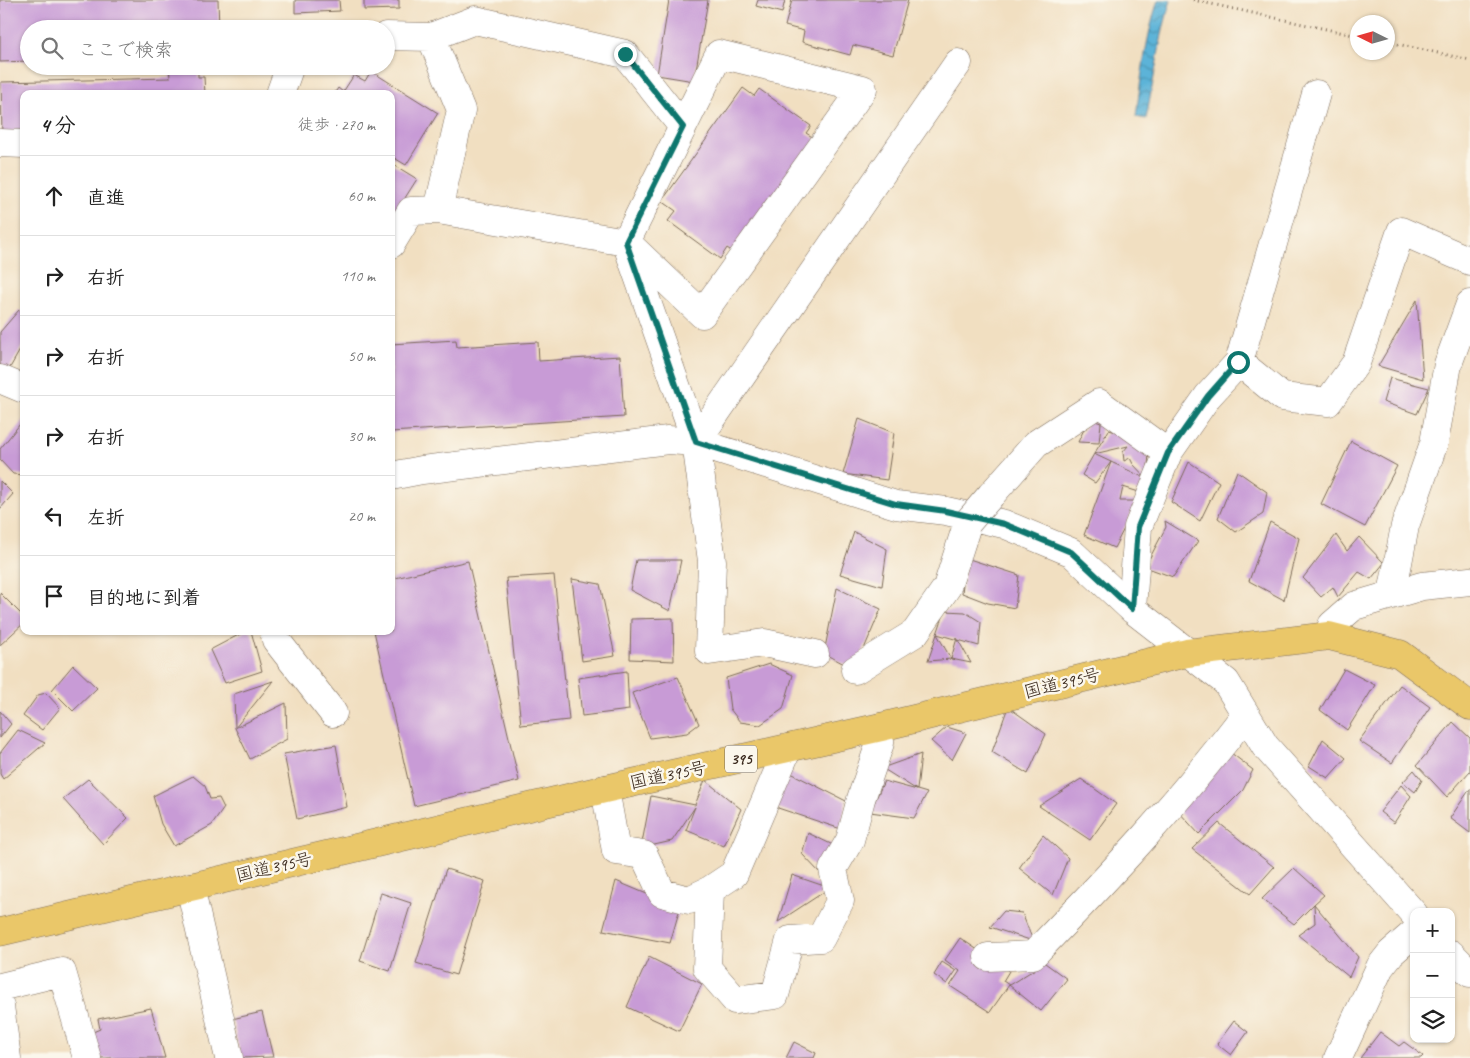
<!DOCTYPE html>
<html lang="ja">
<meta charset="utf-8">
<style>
:root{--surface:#fff;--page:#f6f6f6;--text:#222;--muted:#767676;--line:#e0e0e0}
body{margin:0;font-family:Caveat,"Klee One",sans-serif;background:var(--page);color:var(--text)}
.controls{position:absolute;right:15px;bottom:15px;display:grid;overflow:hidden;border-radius:10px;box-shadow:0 1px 4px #0004}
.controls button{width:45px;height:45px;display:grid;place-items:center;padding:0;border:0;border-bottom:1px solid var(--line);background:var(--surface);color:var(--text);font:25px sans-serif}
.compass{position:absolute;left:1350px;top:15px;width:45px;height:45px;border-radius:50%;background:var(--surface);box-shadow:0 1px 4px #0004;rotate:275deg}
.stop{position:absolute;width:15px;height:15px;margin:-11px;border:4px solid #0f766e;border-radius:50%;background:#fff}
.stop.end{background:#0f766e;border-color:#fff;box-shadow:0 1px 5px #0008}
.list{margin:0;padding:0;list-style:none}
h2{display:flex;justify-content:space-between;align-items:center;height:65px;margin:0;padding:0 20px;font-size:21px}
h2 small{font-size:16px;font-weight:400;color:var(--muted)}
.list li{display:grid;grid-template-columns:32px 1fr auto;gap:15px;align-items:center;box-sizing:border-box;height:80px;padding:0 20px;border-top:1px solid var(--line)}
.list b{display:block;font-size:19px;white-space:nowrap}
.list em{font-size:16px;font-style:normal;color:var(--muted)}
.icon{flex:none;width:28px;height:28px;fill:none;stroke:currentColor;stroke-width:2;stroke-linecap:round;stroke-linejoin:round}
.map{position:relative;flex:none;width:1470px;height:1058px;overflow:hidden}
.search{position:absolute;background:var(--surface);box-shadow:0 1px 4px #0004;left:20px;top:20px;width:375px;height:55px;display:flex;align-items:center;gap:12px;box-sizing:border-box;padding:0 18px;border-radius:28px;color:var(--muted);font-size:19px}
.panel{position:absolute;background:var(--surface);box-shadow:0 1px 4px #0004;left:20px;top:90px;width:375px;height:545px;border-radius:10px}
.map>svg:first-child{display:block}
.water{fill:url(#water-waves);stroke:#4b6e7b}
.building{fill:#c89bd6}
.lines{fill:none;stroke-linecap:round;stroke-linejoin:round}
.minor-casing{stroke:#7b6957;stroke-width:29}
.highway-casing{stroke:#7b6957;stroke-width:29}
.path{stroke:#7b6957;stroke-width:3;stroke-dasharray:1 4;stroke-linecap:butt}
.minor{stroke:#fff;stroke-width:28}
.highway{stroke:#eac769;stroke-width:28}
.minor-bridge-casing{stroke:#7b6957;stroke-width:29;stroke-linecap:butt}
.minor-bridge{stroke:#fff;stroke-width:28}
.route{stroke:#0f766e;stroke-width:6}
.labels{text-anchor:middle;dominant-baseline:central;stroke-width:5;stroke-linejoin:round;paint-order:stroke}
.shield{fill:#fbf7ec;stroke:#75685c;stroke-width:1}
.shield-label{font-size:16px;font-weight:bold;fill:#3b2a1e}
.street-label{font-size:18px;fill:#3b2a1e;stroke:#fbf7ec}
</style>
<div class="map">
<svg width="1470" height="1058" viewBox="0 0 1470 1058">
<defs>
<pattern id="water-waves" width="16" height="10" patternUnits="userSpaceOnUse" patternTransform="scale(1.25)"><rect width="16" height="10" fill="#5bb3d8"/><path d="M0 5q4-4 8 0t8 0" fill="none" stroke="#4c92af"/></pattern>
</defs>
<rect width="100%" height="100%" fill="#fbf7ec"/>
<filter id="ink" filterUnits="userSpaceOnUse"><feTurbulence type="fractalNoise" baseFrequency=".02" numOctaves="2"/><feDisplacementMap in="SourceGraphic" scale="10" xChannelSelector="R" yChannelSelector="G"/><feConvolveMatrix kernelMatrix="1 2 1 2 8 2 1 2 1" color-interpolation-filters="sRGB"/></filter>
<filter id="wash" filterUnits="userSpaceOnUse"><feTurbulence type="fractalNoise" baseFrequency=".0096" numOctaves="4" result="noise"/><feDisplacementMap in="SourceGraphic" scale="20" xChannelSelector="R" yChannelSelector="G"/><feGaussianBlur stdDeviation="1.12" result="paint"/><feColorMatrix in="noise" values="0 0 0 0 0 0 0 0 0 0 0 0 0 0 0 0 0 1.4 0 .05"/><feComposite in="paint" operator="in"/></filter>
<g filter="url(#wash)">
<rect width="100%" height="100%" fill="#f1dfc1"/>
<path class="water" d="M1158,0H1171L1163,29L1146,119L1136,117C1141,77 1146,38 1158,0Z"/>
<g id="blocks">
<path class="building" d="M0,0H218L219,29H29V61L0,62Z
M295,0H339L340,11L295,13Z
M364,0H399V9L364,10Z
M669,0H708L694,81L657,75Z
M758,0H785L782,13L756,6Z
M792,0H908L893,55L853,45L850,55L802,42L804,31L785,26Z
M169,66H198V77H204L205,94H24V136L2,137L1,82L170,78Z
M371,71L438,113L406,165L391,156V94H334L338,88L343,92L354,75L365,81Z
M743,88L754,96L759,89L811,126L806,133L817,140L736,254L727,248L720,259L668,221L676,211L662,201Z
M391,163L417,179L391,220Z
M1417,300L1423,379L1378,366Z
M19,310L24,313V343L7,373L0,364V332Z
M456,340L457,347L538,342L539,361L620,356L624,417L391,432V344Z
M1390,378L1429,388L1417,414L1383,402Z
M24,419V475L13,474L0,460V449Z
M859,419L894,433L887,480L843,474Z
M1089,419L1101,423L1099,443L1078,442Z
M1109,430L1134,437L1149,453L1147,479L1142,493L1123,487L1120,501H1136L1129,519L1114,548L1084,535L1111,462L1095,483L1082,475L1094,454L1147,479L1133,464L1130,458L1124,461L1123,452L1128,446L1094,454Z
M1351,441L1397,466L1365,527L1321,504Z
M1189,462L1219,482L1200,521L1171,502Z
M1237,471L1267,492L1263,514L1236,532L1218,518Z
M0,481L13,494L0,509Z
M1165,521L1198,541L1173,577L1145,567L1166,527Z
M1270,522L1299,538L1284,600L1249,581Z
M854,532L887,549L882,586L840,574Z
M1336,535L1347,551L1359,537L1384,563L1371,579L1359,572L1338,597L1333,587L1321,597L1303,578Z
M966,558L1019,575L1015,608L988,603L962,593Z
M636,560H681L670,611L630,590Z
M468,561L519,781L414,806L374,631H391V579Z
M554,575L569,720L521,725L506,578Z
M572,579L600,584L615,656L582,661Z
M837,588L881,609L855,670L824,653Z
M0,593L24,617V623L0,645Z
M945,611L965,612L981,622L979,646L937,634Z
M673,618L674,661L630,659L631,619Z
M246,631H251L262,671L225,683L210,650Z
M937,634L951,659L957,638L971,663L951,659L928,661Z
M769,664L793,675L783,709L760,725L740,722L730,709L726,678Z
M73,665L97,688L73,711L52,690Z
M1344,669L1375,685L1347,730L1320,710Z
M627,671L629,710L582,716L578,678Z
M678,677L699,724L687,733L650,738L632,693Z
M273,681L235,728L286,703L287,739L250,759L235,728L234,694Z
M1400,685L1430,707L1392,763L1359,741Z
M46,693L60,708L42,730L23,716L38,695Z
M1008,707L1046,734L1028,774L992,752Z
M0,711L11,724L0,738Z
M1453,722L1470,738V771L1447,797L1417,765Z
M947,727L966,733L952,760L931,741Z
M18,730L45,743L3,779L0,774V753Z
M1323,739L1346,758L1328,778L1309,766Z
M336,745L347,807L297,819L284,754Z
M1226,749L1253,770L1243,790L1199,834L1178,811Z
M921,754L917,790L927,793L914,818L870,812L884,781L917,790L882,768Z
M781,768L846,801L841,829L769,805Z
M1414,770L1422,780L1415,792L1403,782Z
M193,776L205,786L210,799L219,798L224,808L212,825L174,846L161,824L153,796Z
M88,779L128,818L103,844L63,799Z
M1081,779L1116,804L1090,840L1039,806Z
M705,780L741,809L724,846L686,830L695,807L672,841L641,848L651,796L695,805Z
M1401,785L1411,796L1394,823L1380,812Z
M1470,789V833L1450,818Z
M1219,823L1274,867L1250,894L1192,849Z
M808,833L833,845L821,874L802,854Z
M1043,835L1068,858L1053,895L1019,868Z
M1294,868L1324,895L1314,904L1358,957L1349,977L1298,935L1315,923L1314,904L1294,924L1262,899Z
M446,869L485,881L456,975L416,963Z
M792,875L830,888L778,922Z
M616,881L680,908L670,943L603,930Z
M381,893L411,903L390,971L360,961Z
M1004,911L1022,913L1033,941L990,927Z
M960,938L1009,971L1003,981L1009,985L990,1012L950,986L960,971L945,960Z
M649,957L702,984L679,1031L627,1007Z
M942,962L956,971L947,984L934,975Z
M1045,963L1067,979L1041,1011L1009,985Z
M151,1008L165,1058H99L93,1032L100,1029L98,1019Z
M262,1012L273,1057L241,1058L232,1019Z
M1234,1021L1248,1032L1231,1055L1217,1044Z
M1380,1032L1399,1046L1404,1042L1423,1056L1421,1058H1360Z
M794,1042L816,1053L814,1058H786Z"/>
</g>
</g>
<g filter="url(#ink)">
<use href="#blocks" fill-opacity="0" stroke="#7b6957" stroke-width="1"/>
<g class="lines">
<defs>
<path id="minor" d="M386,36L431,37L461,110L438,210L626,242L702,314L863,89L719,54L626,242L696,442L712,561L709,651L764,643L815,654
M431,37L475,20L625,54L683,127
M280,94L290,66
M0,143L24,144
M391,244L411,211L438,210
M1239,362L1282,397L1328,402L1356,363L1401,231L1470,261
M0,379L24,389
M696,442L958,63
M391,476L422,470L668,440L696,442L896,505L946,511L1004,524L1071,552L1132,609L1226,682L1265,746L1414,914
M991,495L1036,444L1099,403L1168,453
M1392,594L1405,526L1434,443L1448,364L1470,304
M1132,609L1138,527L1168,453L1208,396L1239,362L1316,94
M274,631L276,640L333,713
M1329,636L1332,625L1354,606L1422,586L1470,581
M855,670L915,633L947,587L968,522
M605,789L616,851L644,855L662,893L689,900L710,890L734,874L788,748
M190,887L229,1058
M710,890L707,968L735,1000L775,995L790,940L821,938L840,901L833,869L850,840L861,799L880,743L881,727
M1451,954L1470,973
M988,957L1033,955C1108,878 1181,800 1245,715
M0,987L62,972L87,1058
M0,1006L7,1058
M1338,1058L1380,967L1391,953L1414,933"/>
<path id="highway" d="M0,932L605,789L881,727L1187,653L1329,636L1400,654L1470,706"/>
</defs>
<use href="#minor" class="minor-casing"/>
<use href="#highway" class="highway-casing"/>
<path class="path" d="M1193,0L1358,36
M1388,42L1470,60"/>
<use href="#minor" class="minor"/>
<use href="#highway" class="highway"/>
<defs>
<path id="minor-bridge" d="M968,522L991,495"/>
</defs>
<use href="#minor-bridge" class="minor-bridge-casing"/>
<use href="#minor-bridge" class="minor-bridge"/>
</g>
</g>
<g class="lines" filter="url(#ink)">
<path class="route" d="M625,54L683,127L626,242L696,442L896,504L946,511L1004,524L1071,552L1132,609L1138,527L1168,453L1208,396L1238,362"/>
</g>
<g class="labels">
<rect class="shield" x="725" y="745.5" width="32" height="27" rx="4"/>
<g class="shield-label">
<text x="741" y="759">395</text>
</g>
<g class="street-label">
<text transform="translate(1062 683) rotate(-14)">国道395号</text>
<text transform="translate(668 775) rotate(-12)">国道395号</text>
<text transform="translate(274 867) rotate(-13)">国道395号</text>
</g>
</g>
</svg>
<div class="controls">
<button>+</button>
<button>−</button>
<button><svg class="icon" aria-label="layers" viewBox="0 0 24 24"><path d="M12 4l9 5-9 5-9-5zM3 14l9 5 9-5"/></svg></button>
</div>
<svg class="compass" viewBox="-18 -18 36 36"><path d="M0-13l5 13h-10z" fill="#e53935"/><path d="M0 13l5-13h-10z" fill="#767676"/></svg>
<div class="stop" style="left:1238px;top:362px"></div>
<div class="stop end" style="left:625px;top:54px"></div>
<div class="search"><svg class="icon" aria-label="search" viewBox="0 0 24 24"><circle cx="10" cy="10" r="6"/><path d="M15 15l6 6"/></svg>ここで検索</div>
<section class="panel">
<h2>4 分<small>徒歩 · 270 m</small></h2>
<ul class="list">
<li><svg class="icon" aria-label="ahead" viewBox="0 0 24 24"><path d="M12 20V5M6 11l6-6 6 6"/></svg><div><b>直進</b></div><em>60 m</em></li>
<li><svg class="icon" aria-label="right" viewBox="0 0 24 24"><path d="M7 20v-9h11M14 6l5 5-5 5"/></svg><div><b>右折</b></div><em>110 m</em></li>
<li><svg class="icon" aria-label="right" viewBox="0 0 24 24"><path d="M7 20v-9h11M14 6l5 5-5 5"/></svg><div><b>右折</b></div><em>50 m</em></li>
<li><svg class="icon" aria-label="right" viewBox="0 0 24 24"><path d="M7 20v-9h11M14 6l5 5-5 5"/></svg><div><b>右折</b></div><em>30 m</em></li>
<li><svg class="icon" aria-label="left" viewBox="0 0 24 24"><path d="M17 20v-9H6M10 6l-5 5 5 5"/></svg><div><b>左折</b></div><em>20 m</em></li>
<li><svg class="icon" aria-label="arrive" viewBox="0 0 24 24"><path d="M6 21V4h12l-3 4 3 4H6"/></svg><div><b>目的地に到着</b></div></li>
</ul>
</section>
</div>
